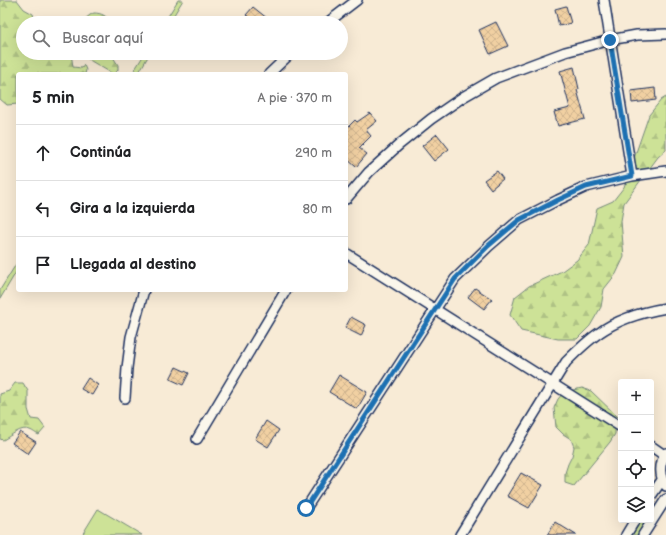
<!DOCTYPE html>
<html lang="es">
<meta charset="utf-8">
<style>
:root{--surface:#fff;--page:#f6f6f6;--text:#202124;--muted:#757577;--line:#e0e0e0}
body{margin:0;font-family:"Balsamiq Sans",sans-serif;background:var(--page);color:var(--text)}
.controls{position:absolute;right:12px;bottom:12px;display:grid;overflow:hidden;border-radius:4px;box-shadow:0 4px 16px #0002}
.controls button{width:36px;height:36px;display:grid;place-items:center;padding:0;border:0;border-bottom:1px solid var(--line);background:var(--surface);color:var(--text);font:20px sans-serif}
.stop{position:absolute;width:12px;height:12px;margin:-9px;border:3px solid #1f6fb2;border-radius:50%;background:#fff}
.stop.end{background:#1f6fb2;border-color:#fff;box-shadow:0 1px 4px #0008}
.list{margin:0;padding:0;list-style:none}
h2{display:flex;justify-content:space-between;align-items:center;height:52px;margin:0;padding:0 16px;font-size:17px}
h2 small{font-size:13px;font-weight:400;color:var(--muted)}
.list li{display:grid;grid-template-columns:26px 1fr auto;gap:12px;align-items:center;box-sizing:border-box;height:56px;padding:0 16px;border-top:1px solid var(--line)}
.list b{display:block;font-size:15px;white-space:nowrap}
.list em{font-size:13px;font-style:normal;color:var(--muted)}
.icon{flex:none;width:22px;height:22px;fill:none;stroke:currentColor;stroke-width:2;stroke-linecap:round;stroke-linejoin:round}
.map{position:relative;flex:none;width:666px;height:535px;overflow:hidden}
.search{position:absolute;background:var(--surface);box-shadow:0 4px 16px #0002;left:16px;top:16px;width:332px;height:44px;display:flex;align-items:center;gap:10px;box-sizing:border-box;padding:0 14px;border-radius:22px;color:var(--muted);font-size:15px}
.panel{position:absolute;background:var(--surface);box-shadow:0 4px 16px #0002;left:16px;top:72px;width:332px;height:220px;border-radius:4px}
.map>svg:first-child{display:block}
.green{fill:#cde297;stroke:#74887a}
.forest{fill:url(#forest-firs);stroke:#74887a}
.building{fill:url(#building-cross-hatch);stroke:#1b2f5e}
.lines{fill:none;stroke-linecap:round;stroke-linejoin:round}
.street-casing{stroke:#1b2f5e;stroke-width:12}
.street{stroke:#fbf7ec;stroke-width:9}
.route{stroke:#1f6fb2;stroke-width:5}
</style>
<div class="map">
<svg width="666" height="535" viewBox="0 0 666 535">
<defs>
<pattern id="forest-firs" width="22" height="20" patternUnits="userSpaceOnUse"><rect width="22" height="20" fill="#cde297"/><path d="M5 1l3.5 6h-7zM16 11l3.5 6h-7z" fill="#afc285"/></pattern>
<pattern id="building-cross-hatch" width="8" height="8" patternUnits="userSpaceOnUse"><rect width="8" height="8" fill="#f1d0a2"/><path d="M0 0l8 8M0 8l8-8" fill="none" stroke="#ceb38e"/></pattern>
</defs>
<rect width="100%" height="100%" fill="#f8ebd6"/>
<filter id="ink" filterUnits="userSpaceOnUse"><feTurbulence type="fractalNoise" baseFrequency=".025" numOctaves="2"/><feDisplacementMap in="SourceGraphic" scale="8" xChannelSelector="R" yChannelSelector="G"/><feConvolveMatrix kernelMatrix="1 2 1 2 8 2 1 2 1" color-interpolation-filters="sRGB"/></filter>
<g filter="url(#ink)">
<path class="green" d="M178,0H183L169,23H164Z
M145,53H150L138,74H132Z
M18,261V269L0,299V290Z
M98,509L142,535H82Z
M642,520H647L637,535H632Z"/>
<path class="forest" d="M0,0H17L24,9L33,14L36,23H23V53H71L73,67L82,68L84,65L86,70L85,74H18V104L7,105L0,99Z
M94,13C101,13 108,16 110,23H80L90,15Z
M72,53H108L113,57L118,65V70L115,73L113,74L86,58Z
M666,97V150L658,157L624,203L621,221L624,257L616,274L604,289L601,307L590,326L577,339H558L521,331L510,315L515,297L529,286L562,271L577,260L589,245L597,208L613,201L624,187L649,115L661,100Z
M15,383H23L28,391V409L31,419L39,420L45,428L39,435C36,434 33,431 30,430C21,426 11,436 3,440L0,439V394L9,391Z
M582,388L591,391L618,417L616,416L615,434L610,442L574,486L565,483V473L568,464L572,456L574,447L571,439L563,434L556,427L554,408L558,399L564,392Z"/>
<path class="building" d="M566,6L571,23L559,26L555,9Z
M253,7L273,23H257L246,15Z
M496,22L508,46L490,54L479,30Z
M574,67L579,89L577,90L585,119L558,126L554,112L570,108L560,71Z
M655,88L656,100L632,103L631,91Z
M370,113L377,121L366,130L371,136L359,148L367,154L356,167L346,158V129L355,120L357,122Z
M437,134L449,149L434,161L422,146Z
M497,171L503,179L491,189L484,180Z
M475,288L492,299L484,309L468,297Z
M351,317L366,325L361,336L345,328Z
M176,367L189,373L183,385L170,379Z
M339,375L367,392L357,409L329,392Z
M88,378L98,385L92,395L81,389Z
M266,421L279,430L268,447L255,439Z
M20,432L36,442L28,454L12,443Z
M521,473L543,485L529,508L507,496Z
M555,522L576,535H547Z"/>
<g class="lines">
<defs>
<path id="street" d="M604,0L632,176
M327,23L357,0
M269,74L291,53
M346,199L369,172L400,144L431,119L463,97L496,78L565,52L610,40L637,35L666,34
M346,253L621,427
M125,398L127,368L131,337L144,290
M197,439L286,290
M651,446L664,455
M666,453C659,464 659,476 666,486
M651,496L662,480
M306,508L455,279L489,246L519,220L558,200L586,187L632,176L666,171
M460,535L566,362C576,352 587,341 599,333C618,319 643,312 666,308
M626,535L635,520
M643,535L666,499"/>
</defs>
<use href="#street" class="street-casing"/>
<use href="#street" class="street"/>
</g>
</g>
<g class="lines" filter="url(#ink)">
<path class="route" d="M306,508L455,279L488,246L519,220L558,200L586,187L632,176L610,40"/>
</g>
</svg>
<div class="controls">
<button>+</button>
<button>−</button>
<button><svg class="icon" aria-label="locate" viewBox="0 0 24 24"><circle cx="12" cy="12" r="6"/><path d="M12 2v4M12 18v4M2 12h4M18 12h4"/></svg></button>
<button><svg class="icon" aria-label="layers" viewBox="0 0 24 24"><path d="M12 4l9 5-9 5-9-5zM3 14l9 5 9-5"/></svg></button>
</div>
<div class="stop" style="left:306px;top:508px"></div>
<div class="stop end" style="left:610px;top:40px"></div>
<div class="search"><svg class="icon" aria-label="search" viewBox="0 0 24 24"><circle cx="10" cy="10" r="6"/><path d="M15 15l6 6"/></svg>Buscar aquí</div>
<section class="panel">
<h2>5 min<small>A pie · 370 m</small></h2>
<ul class="list">
<li><svg class="icon" aria-label="ahead" viewBox="0 0 24 24"><path d="M12 20V5M6 11l6-6 6 6"/></svg><div><b>Continúa</b></div><em>290 m</em></li>
<li><svg class="icon" aria-label="left" viewBox="0 0 24 24"><path d="M17 20v-9H6M10 6l-5 5 5 5"/></svg><div><b>Gira a la izquierda</b></div><em>80 m</em></li>
<li><svg class="icon" aria-label="arrive" viewBox="0 0 24 24"><path d="M6 21V4h12l-3 4 3 4H6"/></svg><div><b>Llegada al destino</b></div></li>
</ul>
</section>
</div>
